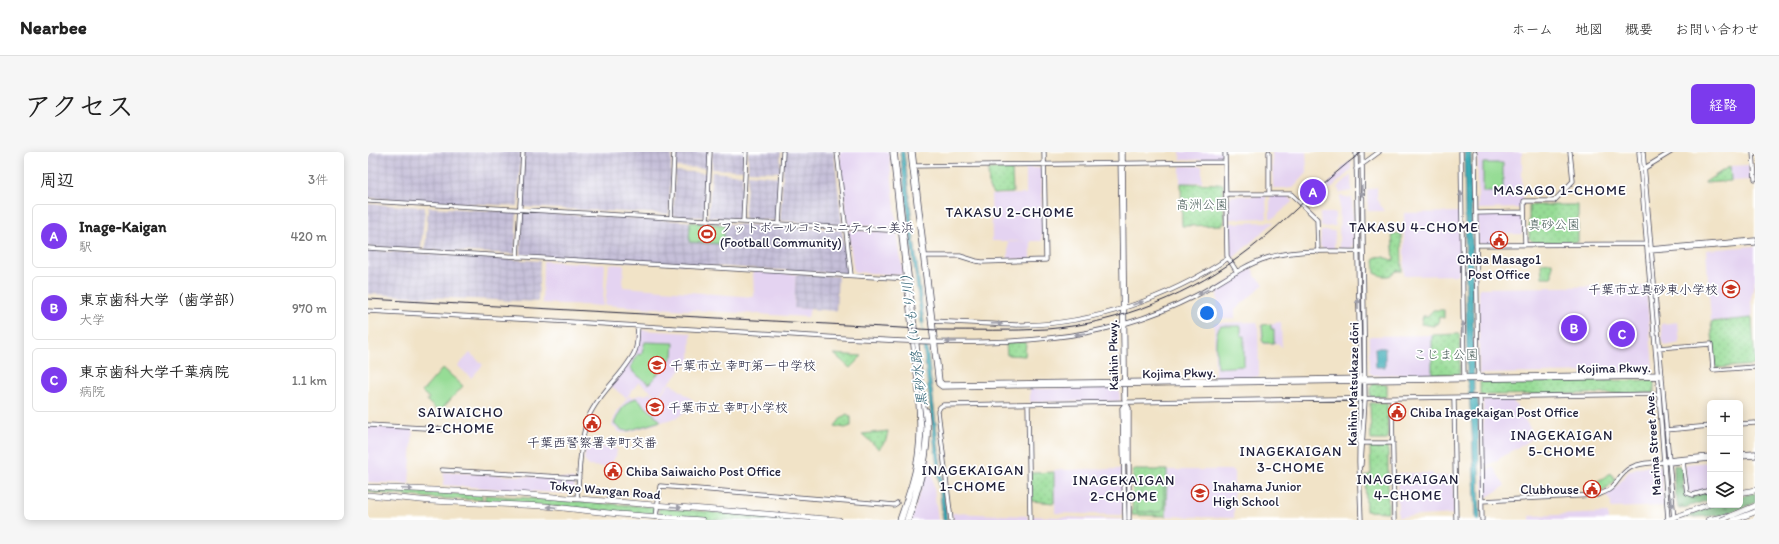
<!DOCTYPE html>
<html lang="ja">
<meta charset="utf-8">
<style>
:root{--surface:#fff;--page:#f6f6f6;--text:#222;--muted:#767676;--line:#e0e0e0;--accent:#7c3aed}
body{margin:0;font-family:Itim,"Klee One",sans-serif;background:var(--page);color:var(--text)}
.controls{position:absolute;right:12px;bottom:12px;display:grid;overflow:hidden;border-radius:6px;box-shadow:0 2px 10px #0003}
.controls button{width:36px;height:36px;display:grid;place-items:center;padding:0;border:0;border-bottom:1px solid var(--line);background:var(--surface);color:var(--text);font:20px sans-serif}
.you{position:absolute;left:839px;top:161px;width:14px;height:14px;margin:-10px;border:3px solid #fff;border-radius:50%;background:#1a73e8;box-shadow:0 0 0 6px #1a73e833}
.badge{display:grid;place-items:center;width:26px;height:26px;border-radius:50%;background:var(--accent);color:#fff;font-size:13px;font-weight:700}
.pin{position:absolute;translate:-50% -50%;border:2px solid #fff;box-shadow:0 1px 4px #0006}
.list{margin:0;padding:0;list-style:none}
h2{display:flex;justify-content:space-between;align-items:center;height:52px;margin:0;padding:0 16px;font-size:17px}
h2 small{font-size:13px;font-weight:400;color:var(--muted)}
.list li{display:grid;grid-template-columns:26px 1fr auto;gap:12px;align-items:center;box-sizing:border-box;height:64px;margin:0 8px 8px;padding:0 8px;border:1px solid var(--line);border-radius:6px}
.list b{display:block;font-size:15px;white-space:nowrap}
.list p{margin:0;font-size:13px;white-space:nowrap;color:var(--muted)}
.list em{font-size:13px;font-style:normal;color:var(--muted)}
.icon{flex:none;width:22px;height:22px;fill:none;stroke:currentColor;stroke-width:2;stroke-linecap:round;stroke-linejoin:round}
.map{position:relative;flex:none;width:1387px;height:368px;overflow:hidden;border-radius:6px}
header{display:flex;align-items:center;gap:24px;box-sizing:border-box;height:56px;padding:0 20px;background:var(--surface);border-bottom:1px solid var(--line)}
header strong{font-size:19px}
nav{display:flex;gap:22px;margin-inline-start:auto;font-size:14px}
.intro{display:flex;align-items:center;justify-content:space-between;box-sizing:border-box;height:96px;padding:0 24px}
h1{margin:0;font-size:28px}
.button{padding:10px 18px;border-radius:6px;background:var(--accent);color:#fff;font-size:14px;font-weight:700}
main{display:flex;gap:24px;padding:0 24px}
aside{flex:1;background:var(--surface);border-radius:6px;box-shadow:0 2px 10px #0003}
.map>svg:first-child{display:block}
.built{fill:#e4d3f1}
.industrial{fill:url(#industrial-grid)}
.green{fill:url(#green-dots);stroke:#5c7f68}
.forest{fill:url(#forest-firs);stroke:#4d6f5c}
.pitch{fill:#96dc95;stroke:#5c7f68}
.water{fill:#3babb6;stroke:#2e6678}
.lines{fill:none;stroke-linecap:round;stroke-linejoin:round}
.stream{stroke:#3babb6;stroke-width:1}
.minor-casing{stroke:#413f50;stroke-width:5}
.highway-casing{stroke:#413f50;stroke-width:6}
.minor{stroke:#fff;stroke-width:3.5}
.highway{stroke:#fff;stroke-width:5}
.rail{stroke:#22223b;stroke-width:1}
.highway-bridge-casing{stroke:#413f50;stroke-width:6;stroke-linecap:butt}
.highway-bridge{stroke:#fff;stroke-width:5}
.oneway{fill:#9c9ca7}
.labels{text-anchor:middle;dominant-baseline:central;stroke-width:3.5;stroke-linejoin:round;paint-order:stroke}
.park-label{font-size:13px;fill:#455a56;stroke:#fff}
.poi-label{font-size:13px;fill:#22223b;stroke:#fff;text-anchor:start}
.street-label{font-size:13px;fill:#22223b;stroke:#fff}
.neighbourhood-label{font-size:14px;letter-spacing:1px;fill:#22223b;stroke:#fff}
.water-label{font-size:14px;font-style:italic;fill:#2d6072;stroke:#fff}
</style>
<header>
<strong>Nearbee</strong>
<nav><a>ホーム</a><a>地図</a><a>概要</a><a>お問い合わせ</a></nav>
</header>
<div class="intro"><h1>アクセス</h1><a class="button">経路</a></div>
<main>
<aside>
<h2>周辺<small>3件</small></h2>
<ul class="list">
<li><span class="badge">A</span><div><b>Inage-Kaigan</b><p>駅</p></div><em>420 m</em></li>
<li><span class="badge">B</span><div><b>東京歯科大学（歯学部）</b><p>大学</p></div><em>970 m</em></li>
<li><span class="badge">C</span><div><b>東京歯科大学千葉病院</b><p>病院</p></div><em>1.1 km</em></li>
</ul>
</aside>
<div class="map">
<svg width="1387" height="368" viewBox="0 0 1387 368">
<defs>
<pattern id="industrial-grid" width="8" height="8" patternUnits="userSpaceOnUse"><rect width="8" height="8" fill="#c6c0d9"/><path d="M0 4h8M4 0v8" fill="none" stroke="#aaa5bb"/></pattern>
<pattern id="green-dots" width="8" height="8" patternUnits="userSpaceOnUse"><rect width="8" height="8" fill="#96dc95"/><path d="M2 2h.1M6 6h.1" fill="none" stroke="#81bc81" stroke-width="1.8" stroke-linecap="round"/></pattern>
<pattern id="forest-firs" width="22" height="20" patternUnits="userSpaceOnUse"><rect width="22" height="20" fill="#78bc7e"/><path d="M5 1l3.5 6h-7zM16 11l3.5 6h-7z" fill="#629868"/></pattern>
</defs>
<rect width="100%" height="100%" fill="#fff"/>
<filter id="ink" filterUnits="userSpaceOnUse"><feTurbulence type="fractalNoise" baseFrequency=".025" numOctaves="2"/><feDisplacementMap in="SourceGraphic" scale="8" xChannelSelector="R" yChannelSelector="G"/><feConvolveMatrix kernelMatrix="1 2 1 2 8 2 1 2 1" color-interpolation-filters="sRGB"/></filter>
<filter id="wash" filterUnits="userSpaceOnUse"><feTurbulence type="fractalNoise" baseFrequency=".012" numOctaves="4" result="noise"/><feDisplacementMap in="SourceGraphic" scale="16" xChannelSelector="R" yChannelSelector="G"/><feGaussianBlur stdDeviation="0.9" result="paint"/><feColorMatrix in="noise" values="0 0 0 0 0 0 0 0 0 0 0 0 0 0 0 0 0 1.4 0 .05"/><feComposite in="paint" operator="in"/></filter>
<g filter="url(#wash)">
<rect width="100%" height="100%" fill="#f1e3c7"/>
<path class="built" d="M471,0H521L529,75L528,76L481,73L479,71Z
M812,0H854V5L853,7L813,8Z
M904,0H938L939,21L925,36H905Z
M1154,0V56L1110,57V1Z
M983,9V18L961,38L958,34L974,19L973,16Z
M1381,13L1382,28L1363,29L1362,14Z
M812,14H834V30L812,31Z
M658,16H672L674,17V89H663V107H640V90L658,89H624L623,43L658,42Z
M983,23L984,39L972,41L970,35Z
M1009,35V47L1016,59H1000L999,38Z
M864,44H898L899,66L861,67V47Z
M902,44H919L925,49L906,66H902Z
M972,44L984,46L985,93L981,97L971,96Z
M1091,60V122L1090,123L1036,124V61Z
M952,61H967V74L953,75Z
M1112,63H1152L1154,64V82H1134V92H1112L1110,90V65Z
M906,70L864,107L862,105L861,71Z
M482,78L529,81L535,121L533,123L486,120L480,80Z
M953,79H966L967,80L966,97H955L952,94Z
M1386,94L1387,95V127L1383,147L1384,166L1343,169L1338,98Z
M175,109L237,112L235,154L174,151Z
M241,112L256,113L255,135L386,145L385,119L428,122L426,156L442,157L440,165L237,153Z
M884,116L888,125L896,132L867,158V167H851L850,166L849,137Z
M1278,134L1285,215L1281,219L1111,222V136Z
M888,170L890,172L891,223L889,225H847L846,171Z
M913,170L914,195L910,192H896L894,190L893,173Z
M1310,170L1312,191L1297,194L1295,192L1293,172Z
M272,178L323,181L322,208L289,244L271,230L258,246L243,234L268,200Z
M1064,183V222L1005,223L1001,220V185L1003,184Z
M102,201L115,213L103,226L90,214Z
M302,231L326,249V252L310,265L258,281L251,280L244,273L248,261L261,244L264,245L275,242L278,243L282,240L289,246Z
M751,235L752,247L751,249L662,250V237Z
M1118,247H1144L1167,284L1166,286L1117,315L1115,314V250Z
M0,274L45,277L41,332L0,330Z
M218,293L249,297L248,304L239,315L221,314L216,308Z
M562,305L570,368H543L560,316Z
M1342,310V336L1325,342L1321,340L1319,338L1317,313L1318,312Z
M1291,313L1293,314L1296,354L1243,356V350L1237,342L1248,335L1261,319L1270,315Z
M1125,315L1137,334L1119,345H1116L1115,321Z
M753,317L754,363L687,361L686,318Z
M799,318H866V366L799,364Z
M76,320L206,327L207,340L204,342L75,333Z
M1029,321H1065V324L1085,323L1086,362L1030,365Z
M584,361L660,364V368H585Z
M1240,361V368H1162V364Z
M663,364L755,367V368H663Z"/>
<path class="industrial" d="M0,0H153L150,54L0,46Z
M156,0H304L301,62L154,55Z
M308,0H341L340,16L308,15Z
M344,0H377L376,18L344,17Z
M380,0H413L412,20L380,19Z
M416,0H466L474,72L473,73L412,69Z
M307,19L339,21L336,65L305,64Z
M344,20L375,23L372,67L340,65Z
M380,22L411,25L408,69L376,67Z
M0,52L57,55L53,98L0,95Z
M60,55L149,60L147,102L57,98Z
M154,60L474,78L480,120L479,122L152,103Z
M0,98L172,109L170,150L0,142Z
M428,122L470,124L468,159L426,156Z"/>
<path class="green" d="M1362,14L1363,29L1337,31V30Z
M622,17H644L645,41L625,42L621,36L620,18Z
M813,31L855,32L856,72L854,73L814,74Z
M1161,53H1210V90L1166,91L1161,86Z
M1033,81L1034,119H1028C1023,126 1014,125 1007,121L1006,106C1015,102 1019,107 1026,109L1024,82Z
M1184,110V125H1174L1173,111Z
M1065,158H1076V166L1071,165L1070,172H1066V174L1053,172L1055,164H1060Z
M1384,166L1387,213L1348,216L1347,215L1343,170Z
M1091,182L1092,184V220L1091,222H1064V183Z
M658,190L657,204L639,203L638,191Z
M466,202L494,204L482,216Z
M1286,228V241L1112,243V230Z
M1005,232H1019V245H1002V236Z
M1002,251H1018L1019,252L1020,287L1018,288H1003Z
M479,262L483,265V274L477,276L467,274L474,265Z
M520,279L518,288L511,297L494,282Z
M1002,294L1020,295V360L998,359L997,324L1003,322Z
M765,318H799L798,364L764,363Z
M686,320V351L663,349L662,321Z
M1243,321L1248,328L1239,336L1230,340L1225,332Z
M0,337L114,343V348L65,346L8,341L0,339Z
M117,343L287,355V363L117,349Z
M291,356L422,366V368H348L290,363Z"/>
<path class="forest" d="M1306,313L1314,314L1316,340L1326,344L1342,339V348L1312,357L1310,356L1306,331Z
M1387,341V351L1355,363L1313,366L1346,353H1372V344Z"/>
<path class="pitch" d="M1115,11H1135V40H1115Z
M322,70L357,73L355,92L321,90Z
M903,172V177H906V191H896L894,188L895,184L894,173Z
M853,174H873V184H876V214L849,216C849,205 845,180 853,174Z
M277,190L306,191L305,204L281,232L265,220L263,215L270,202L273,203Z
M75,216L95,234L71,260L59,249L61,246L54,240Z
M268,246L293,269L259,279L254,278L246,272C251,261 256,250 268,246Z
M788,332L796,333V356L793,360H769C769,345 771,335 788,332Z"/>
<path class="water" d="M532,0H536L556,171H553Z
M1096,0H1103L1106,243L1110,248L1112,368H1108L1104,279L1099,220Z
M555,193L559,194L579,368H575Z
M1007,196H1017V215H1008Z"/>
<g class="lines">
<path class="stream" d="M554,170L555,179"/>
</g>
</g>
<g filter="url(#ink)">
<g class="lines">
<defs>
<path id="minor" d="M469,0L483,123
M524,0L554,276L551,314L534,368
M527,0L558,273C558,307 548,336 538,368
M542,0L570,232L574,235L1290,225L1294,223
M545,0L572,229L575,232L1290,222L1294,223
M752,0L756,247L761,256V368
M755,0L758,311
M857,0L859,104L869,120
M988,0L992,219L991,310L993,368
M1093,0L1096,227
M1107,0L1110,227
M1271,0L1291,242L1300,368
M1275,0L1306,368
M1385,0L1387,27
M546,14L857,10
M988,17L1011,0
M1275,17L1303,0
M901,41V0
M858,42H923L949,67L950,100
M0,49L536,79
M1108,61L1156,60
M303,66L306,0
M339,68L342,0
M375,70L378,0
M411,72L415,0
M1108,93L1279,92
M1157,93L1156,49H1186L1205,29L1202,0
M0,96L542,127
M1281,97L1387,88
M1282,99L1387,91
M555,104H592L608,109L614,110L678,108L676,0
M149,105L155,0
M0,159C131,166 261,173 392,181C487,186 586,196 681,186C732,181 782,167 827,144C851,132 873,114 899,106C930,96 964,100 995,99
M563,169C593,170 624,173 654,173C726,172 800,146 859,107
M1290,196L1343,192L1345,218L1387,215
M1112,245L1114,368
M1086,246L1088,368
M1024,247L1026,368
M660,252L662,368
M757,252L754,256L757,368
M1372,272L1387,271
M0,273L76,277
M1298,278L1342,274
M995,291H1025
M1372,302L1387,301
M1372,305L1387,304
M1299,308L1342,304
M1315,310L1319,341L1325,343L1342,338
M993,313L997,248L994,0
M74,318L211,326
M209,346C212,320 211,289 221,264C232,239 257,222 267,199C270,191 269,182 270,174
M1114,349L1229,343C1251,337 1247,325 1262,316C1272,310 1285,311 1296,310L1301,311L1342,307
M288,365L292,334L516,352L526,353L529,351
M531,368C539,345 548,321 550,297C552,281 551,265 550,250
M541,368C553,331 564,297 559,258
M583,368L570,259L572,255L575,253L1291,242"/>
<path id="highway" d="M0,335L150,342L471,368
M1372,341L1387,338
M0,343L63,349L177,354L250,362L334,368
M1299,368L1342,352
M1340,368L1358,364"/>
</defs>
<use href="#minor" class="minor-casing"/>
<use href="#highway" class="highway-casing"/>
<use href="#minor" class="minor"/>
<use href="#highway" class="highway"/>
<path class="rail" d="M0,147L570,178C606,178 643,179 679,177C753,171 824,142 882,97C921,67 954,29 994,0"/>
<defs>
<path id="highway-bridge" d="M1353,368L1387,354
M1366,368L1387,360"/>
</defs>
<use href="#highway-bridge" class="highway-bridge-casing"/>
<use href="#highway-bridge" class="highway-bridge"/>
</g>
<defs><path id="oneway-solid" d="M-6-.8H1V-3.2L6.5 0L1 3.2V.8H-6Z"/></defs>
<g class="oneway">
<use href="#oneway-solid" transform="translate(994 39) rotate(89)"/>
<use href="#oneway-solid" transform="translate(1093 45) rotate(-91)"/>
<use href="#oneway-solid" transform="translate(835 140) rotate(153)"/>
<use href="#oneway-solid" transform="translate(770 151) rotate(-19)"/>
<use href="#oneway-solid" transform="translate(990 152) rotate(-91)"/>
<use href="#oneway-solid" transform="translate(629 172) rotate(3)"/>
<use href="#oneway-solid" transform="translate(1095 175) rotate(-91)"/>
<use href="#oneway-solid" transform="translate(712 182) rotate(171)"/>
<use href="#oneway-solid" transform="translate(583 190) rotate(178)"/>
<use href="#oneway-solid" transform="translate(39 337) rotate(2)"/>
<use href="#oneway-solid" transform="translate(1304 350) rotate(84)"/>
<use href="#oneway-solid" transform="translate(184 355) rotate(-175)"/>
<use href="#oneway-solid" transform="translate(308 355) rotate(4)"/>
</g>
</g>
<defs>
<symbol id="stadium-ring" viewBox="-11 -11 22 22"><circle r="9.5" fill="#fff" stroke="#c8321e" stroke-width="1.5"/><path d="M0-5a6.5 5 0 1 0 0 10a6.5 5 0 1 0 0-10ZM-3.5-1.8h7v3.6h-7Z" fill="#c8321e"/></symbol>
<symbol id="civic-ring" viewBox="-11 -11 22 22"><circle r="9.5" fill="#fff" stroke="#c8321e" stroke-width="1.5"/><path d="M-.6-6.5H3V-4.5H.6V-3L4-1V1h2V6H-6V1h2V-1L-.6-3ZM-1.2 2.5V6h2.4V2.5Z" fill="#c8321e"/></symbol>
<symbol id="school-ring" viewBox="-11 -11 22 22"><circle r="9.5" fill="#fff" stroke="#c8321e" stroke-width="1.5"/><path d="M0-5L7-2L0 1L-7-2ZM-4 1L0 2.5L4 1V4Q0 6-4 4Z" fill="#c8321e"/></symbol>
</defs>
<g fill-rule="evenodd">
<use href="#stadium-ring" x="329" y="72" width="20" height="20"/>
<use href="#civic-ring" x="1121" y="78" width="20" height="20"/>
<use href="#school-ring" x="1353" y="127" width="20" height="20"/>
<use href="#school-ring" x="279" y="203" width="20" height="20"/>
<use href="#school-ring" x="277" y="245" width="20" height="20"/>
<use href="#civic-ring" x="1019" y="250" width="20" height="20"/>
<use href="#civic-ring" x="214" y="261" width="20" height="20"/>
<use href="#civic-ring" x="235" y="309" width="20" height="20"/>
<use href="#civic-ring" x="1214" y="327" width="20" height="20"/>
<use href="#school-ring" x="822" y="331" width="20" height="20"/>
</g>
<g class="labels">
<g class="park-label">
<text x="834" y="52">高洲公園</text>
<text x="1186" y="72">真砂公園</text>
<text x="1078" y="202">こじま公園</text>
</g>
<g class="poi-label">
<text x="352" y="75">フットボールコミュニティー美浜<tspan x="352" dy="15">(Football Community)</tspan></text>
<text x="1131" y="107" text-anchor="middle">Chiba Masago1<tspan x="1131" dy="15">Post Office</tspan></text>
<text x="1350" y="137" text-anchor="end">千葉市立真砂東小学校</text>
<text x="302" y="213">千葉市立 幸町第一中学校</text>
<text x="300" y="255">千葉市立 幸町小学校</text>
<text x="1042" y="260">Chiba Inagekaigan Post Office</text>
<text x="224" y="290" text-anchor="middle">千葉西警察署幸町交番</text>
<text x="258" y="319">Chiba Saiwaicho Post Office</text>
<text x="845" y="334">Inahama Junior<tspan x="845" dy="15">High School</tspan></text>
<text x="1211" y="337" text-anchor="end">Clubhouse</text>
</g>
<g class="street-label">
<text transform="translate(745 203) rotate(-91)">Kaihin Pkwy.</text>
<text transform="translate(1246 216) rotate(-1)">Kojima Pkwy.</text>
<text transform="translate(811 221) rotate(-1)">Kojima Pkwy.</text>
<text transform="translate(985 232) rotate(-89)">Kaihin Matsukaze dōri</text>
<text transform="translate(1285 292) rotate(-94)">Marina Street Ave.</text>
<text transform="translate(237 338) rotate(5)">Tokyo Wangan Road</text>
</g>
<g class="neighbourhood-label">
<text x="1192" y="38">MASAGO 1-CHOME</text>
<text x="642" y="60">TAKASU 2-CHOME</text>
<text x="1046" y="75">TAKASU 4-CHOME</text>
<text x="93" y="260">SAIWAICHO<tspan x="93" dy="16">2-CHOME</tspan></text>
<text x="1194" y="283">INAGEKAIGAN<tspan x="1194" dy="16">5-CHOME</tspan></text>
<text x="923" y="299">INAGEKAIGAN<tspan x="923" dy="16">3-CHOME</tspan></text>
<text x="605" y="318">INAGEKAIGAN<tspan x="605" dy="16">1-CHOME</tspan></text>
<text x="1040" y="327">INAGEKAIGAN<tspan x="1040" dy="16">4-CHOME</tspan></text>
<text x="756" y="328">INAGEKAIGAN<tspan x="756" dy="16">2-CHOME</tspan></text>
</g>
<g class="water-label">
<text transform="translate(546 185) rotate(-97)">黒砂水路（いもり川）</text>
</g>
</g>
</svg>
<div class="controls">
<button>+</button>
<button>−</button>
<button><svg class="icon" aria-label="layers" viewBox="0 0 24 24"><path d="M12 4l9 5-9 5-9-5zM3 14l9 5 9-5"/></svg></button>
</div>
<div class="you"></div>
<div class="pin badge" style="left:945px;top:40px">A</div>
<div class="pin badge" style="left:1206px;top:176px">B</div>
<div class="pin badge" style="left:1254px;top:182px">C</div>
</div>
</main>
